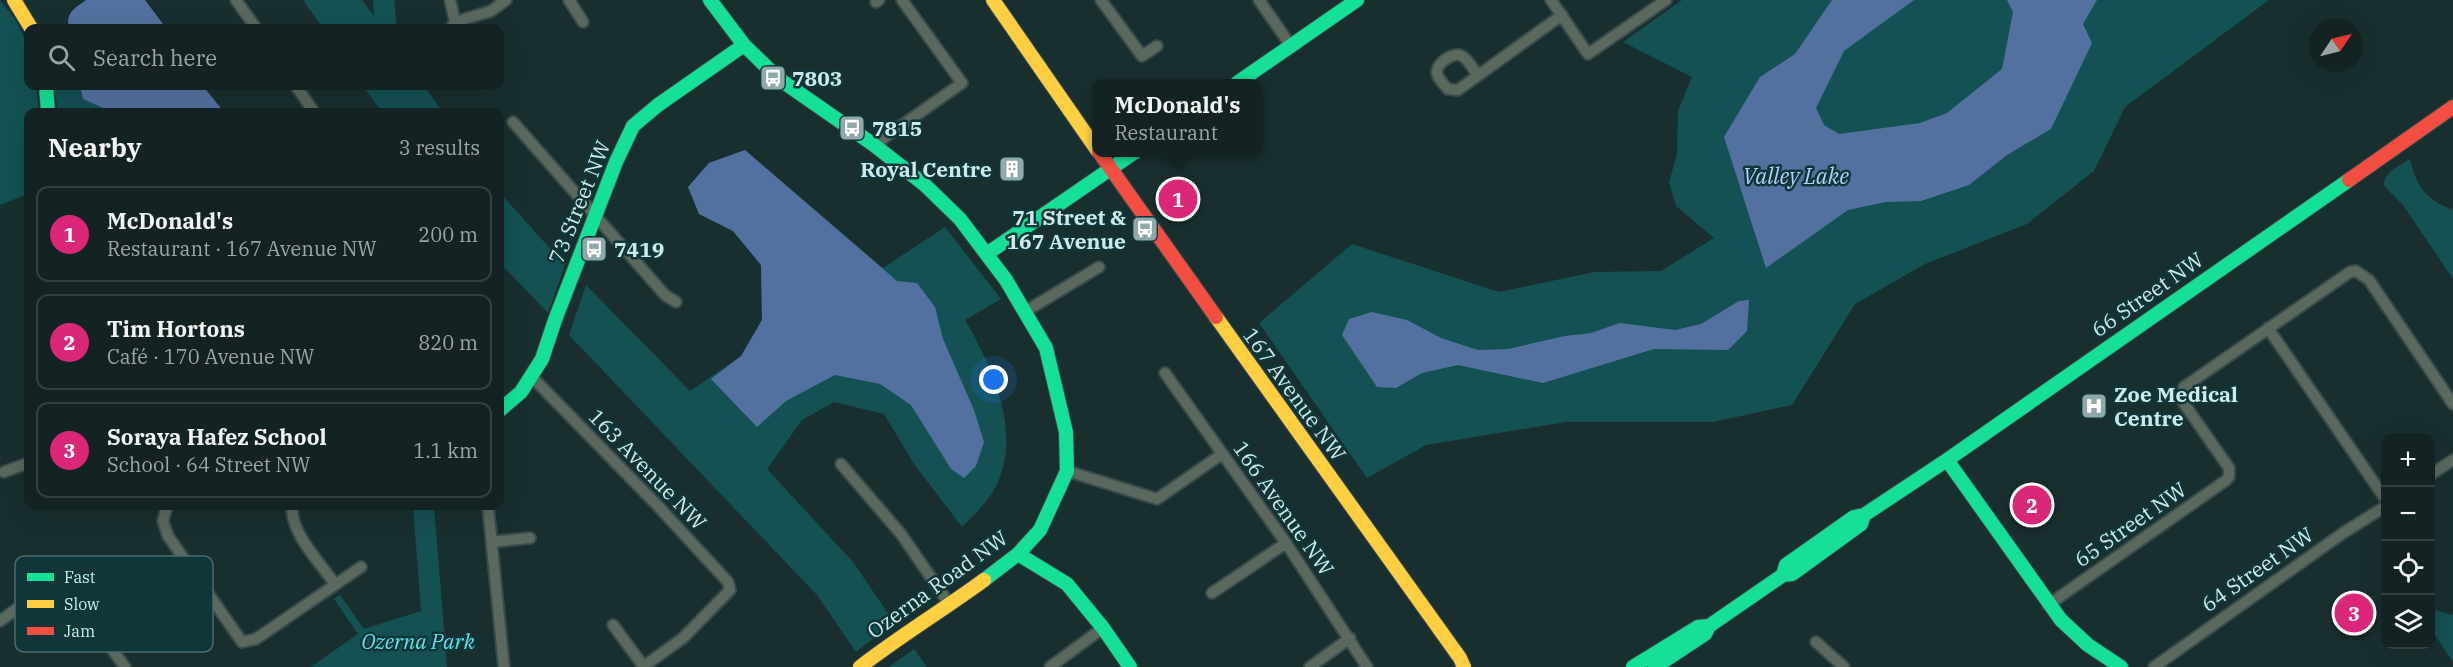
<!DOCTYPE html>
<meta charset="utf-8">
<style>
:root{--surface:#132323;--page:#202f30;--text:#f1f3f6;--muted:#9da4a6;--line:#324041;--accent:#db2777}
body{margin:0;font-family:"IBM Plex Serif",serif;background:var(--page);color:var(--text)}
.controls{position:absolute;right:18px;bottom:18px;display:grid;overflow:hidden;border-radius:12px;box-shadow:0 6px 24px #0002}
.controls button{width:54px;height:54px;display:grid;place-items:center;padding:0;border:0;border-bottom:2px solid var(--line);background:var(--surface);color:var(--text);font:30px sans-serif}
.compass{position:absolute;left:2309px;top:18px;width:54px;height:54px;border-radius:50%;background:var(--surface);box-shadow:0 6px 24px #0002;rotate:55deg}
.you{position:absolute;left:994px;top:380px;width:21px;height:21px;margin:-15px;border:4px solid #fff;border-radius:50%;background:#1a73e8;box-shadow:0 0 0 9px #1a73e833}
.badge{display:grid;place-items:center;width:39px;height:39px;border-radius:50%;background:var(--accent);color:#fff;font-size:20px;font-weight:700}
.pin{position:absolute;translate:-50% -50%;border:3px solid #fff;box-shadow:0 2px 6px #0006}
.popup{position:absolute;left:1092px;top:79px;width:171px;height:78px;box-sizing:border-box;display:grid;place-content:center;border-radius:12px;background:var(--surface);filter:drop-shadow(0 2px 4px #0005);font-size:20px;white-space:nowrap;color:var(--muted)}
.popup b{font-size:22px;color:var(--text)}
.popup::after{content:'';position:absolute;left:50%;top:100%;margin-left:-12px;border:12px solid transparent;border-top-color:var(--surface)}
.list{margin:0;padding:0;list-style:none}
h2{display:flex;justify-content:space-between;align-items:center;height:78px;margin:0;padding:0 24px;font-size:26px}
h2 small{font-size:20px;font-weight:400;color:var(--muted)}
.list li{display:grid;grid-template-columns:39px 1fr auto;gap:18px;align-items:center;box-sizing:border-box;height:96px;margin:0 12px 12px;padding:0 12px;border:2px solid var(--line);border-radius:12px}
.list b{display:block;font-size:22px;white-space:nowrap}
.list p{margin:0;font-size:20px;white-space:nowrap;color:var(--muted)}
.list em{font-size:20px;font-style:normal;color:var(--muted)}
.icon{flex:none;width:33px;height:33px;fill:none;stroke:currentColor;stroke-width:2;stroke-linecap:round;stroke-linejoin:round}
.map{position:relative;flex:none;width:2453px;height:667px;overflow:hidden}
.search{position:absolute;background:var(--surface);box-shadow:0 6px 24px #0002;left:24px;top:24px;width:480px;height:66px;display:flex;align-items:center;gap:15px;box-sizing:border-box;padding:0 21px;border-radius:12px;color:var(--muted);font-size:22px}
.panel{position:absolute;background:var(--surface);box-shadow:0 6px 24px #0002;left:24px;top:108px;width:480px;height:402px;border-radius:12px}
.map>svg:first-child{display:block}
.green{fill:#145153}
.water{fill:#53719f}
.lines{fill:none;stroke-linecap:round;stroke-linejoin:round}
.street-casing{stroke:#384b4b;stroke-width:14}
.fast-casing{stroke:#384b4b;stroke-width:16}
.slow-casing{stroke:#384b4b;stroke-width:16}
.jam-casing{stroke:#384b4b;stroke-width:16}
.street{stroke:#5a685e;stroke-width:10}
.fast{stroke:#16e098;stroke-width:14}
.slow{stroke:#ffcf43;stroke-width:14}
.jam{stroke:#f24e42;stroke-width:14}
.labels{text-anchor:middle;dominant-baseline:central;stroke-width:5;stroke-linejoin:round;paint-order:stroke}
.poi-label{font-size:21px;font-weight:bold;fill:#cfe9ea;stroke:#0f3739;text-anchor:start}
.street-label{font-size:21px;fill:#cfe9ea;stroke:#0f3739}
.park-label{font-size:21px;font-style:italic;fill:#5fe3e9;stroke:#0f3739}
.water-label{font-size:22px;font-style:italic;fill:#b2cefa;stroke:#0f3739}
.key{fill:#0f3739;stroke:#496c6e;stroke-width:1.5}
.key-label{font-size:16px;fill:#cfe9ea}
</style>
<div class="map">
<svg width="2453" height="667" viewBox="0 0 2453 667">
<rect width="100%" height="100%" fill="#192f2f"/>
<path class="green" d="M0,0L15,19L27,43L28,86H36L39,112H28V194L0,205Z
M303,0H362L374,16L373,0H394L397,28H323Z
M1682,0H2269L2125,107L2094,171L2027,224L1925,264L1855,304L1792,405L1713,422H1566L1426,445L1367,478L1259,323L1352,244L1499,292L1594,272L1661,271L1714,238L1676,206L1669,182L1677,154L1678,111L1692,77L1623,42Z
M54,86H96L125,112H58Z
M363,86H424L443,112H382Z
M745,150L883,268L945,227L1001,299L965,320C992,366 1022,431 997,484C989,501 975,514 962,527L914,464L884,414L834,402L802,420L767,469L853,562L894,622L856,652L817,595L569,335L586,285L690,391L741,356L762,320L761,265L733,231L699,214L688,187L709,163Z
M2410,159C2416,186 2426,200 2453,210V279L2403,205L2384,186C2383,172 2400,166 2410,159Z
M500,193L565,265L548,313L500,263Z
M413,506H434L447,667H311L358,634L334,599L340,595L364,629L421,611Z
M2431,609L2453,615V662L2431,629Z
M914,649L927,667H889Z"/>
<path class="water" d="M86,0H145L166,28H69C65,13 75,8 86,0Z
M1832,0H1914L1844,51L1816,108L1824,125L1839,134L1920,123L1947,113L2002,69L2013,12L2007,0H2097L2083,24L2092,43L2051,129L2007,155L1969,185L1921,201L1886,202L1848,210L1766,268L1724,137L1760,77L1795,54Z
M80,86H203L224,112H112L83,99Z
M745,150L897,281L917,283L935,307L943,339L974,410L984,442L976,466L964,478L951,469L911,405L880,384L835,375L786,401L757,427L711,379L741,356L762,320L761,265L733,231L699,214L688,187L709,163Z
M1749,300L1747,331L1728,350L1654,349L1543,383L1458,365L1422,373L1396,388L1377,387L1342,335L1349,319L1372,312L1407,320L1441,338L1478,350L1508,349L1565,336L1591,333L1620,323L1675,330L1701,324L1739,301Z"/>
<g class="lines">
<defs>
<path id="street" d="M236,0L256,28
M450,0L455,22
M569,0L583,22
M1101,0L1142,56L1157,46
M1259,0L1291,46
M1551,0L1588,54L1666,0
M876,2L879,0
M451,28L455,22L491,11L506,0
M1478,76C1473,69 1469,60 1462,56C1454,51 1436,63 1437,73C1438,79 1444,85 1448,89L1458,90L1562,15
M296,86L314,112
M513,122L665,295L676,302
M874,145L962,83L902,0
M1026,311L1099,267
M2268,328L2386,500
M1165,373L1286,543L1367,667
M534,379L657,505L728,582L730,590L683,638L643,667
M841,464L901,534L950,605
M1067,471L1157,499L1222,454
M4,472L28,463
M2430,475L2453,460
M167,506L163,521L168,536L242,642L256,639L361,567
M292,506C291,534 319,561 334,583
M488,506L504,667
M492,542L530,538
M1212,593L1286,543
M2048,605L2225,481L2229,477V468L2185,405L2181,399L2184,387L2350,272L2356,271L2369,280L2453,404
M0,621L53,583L63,582L125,667
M613,625L644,667
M1816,642L1844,667
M1050,667L1103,628
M1310,667L1350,638
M2154,667L2343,533L2386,506"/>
<path id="fast" d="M710,0L744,45L779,79L874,145L925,185L960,219L1006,280L1046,348L1066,432L1067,471L1040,530L1018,554L984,580
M1237,83L1357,0
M46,86L48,112
M988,253L1135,152
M500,410L521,392L542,359L555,320L616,162L633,126L658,105L744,45
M1947,460L2061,620L2088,645L2121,667
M1018,554L1067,584L1103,628L1130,667
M1783,575L1786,565L1854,517L1864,515L1947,460L2349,180
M1633,667L1698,627L1709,626L1783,575L1792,574L1861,524L1864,515
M1655,667L1705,634L1709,626"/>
<path id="slow" d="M14,0L31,28
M993,0L1097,150
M1216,317L1460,658L1464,667
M860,667C900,636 943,610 984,580"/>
<path id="jam" d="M1099,152L1216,317
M2349,180L2453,107"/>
</defs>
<use href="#street" class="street-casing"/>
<use href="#fast" class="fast-casing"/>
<use href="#slow" class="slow-casing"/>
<use href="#jam" class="jam-casing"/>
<use href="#street" class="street"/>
<use href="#fast" class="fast"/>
<use href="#slow" class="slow"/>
<use href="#jam" class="jam"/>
</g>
<defs>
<symbol id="bus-square" viewBox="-11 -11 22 22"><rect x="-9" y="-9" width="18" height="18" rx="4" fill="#8fa8a9" stroke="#0f3739"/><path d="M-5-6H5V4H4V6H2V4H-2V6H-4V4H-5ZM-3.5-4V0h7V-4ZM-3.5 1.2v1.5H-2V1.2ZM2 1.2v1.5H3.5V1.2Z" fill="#fff"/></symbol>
<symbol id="building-square" viewBox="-11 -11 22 22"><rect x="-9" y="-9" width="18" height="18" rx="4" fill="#8fa8a9" stroke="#0f3739"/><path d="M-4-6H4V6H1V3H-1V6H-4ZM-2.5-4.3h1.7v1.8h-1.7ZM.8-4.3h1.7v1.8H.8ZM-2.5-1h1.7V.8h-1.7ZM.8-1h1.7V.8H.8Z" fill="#fff"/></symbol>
<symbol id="hospital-square" viewBox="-11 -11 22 22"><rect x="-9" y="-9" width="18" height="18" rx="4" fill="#8fa8a9" stroke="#0f3739"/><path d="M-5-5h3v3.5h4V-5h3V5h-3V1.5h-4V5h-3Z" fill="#fff"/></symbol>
</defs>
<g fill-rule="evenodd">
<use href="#bus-square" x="758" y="63" width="30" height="30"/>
<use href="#bus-square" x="837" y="113" width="30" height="30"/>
<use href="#building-square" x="997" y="154" width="30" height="30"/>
<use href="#bus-square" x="1130" y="214" width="30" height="30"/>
<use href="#bus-square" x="579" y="234" width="30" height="30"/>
<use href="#hospital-square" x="2079" y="391" width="30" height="30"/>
</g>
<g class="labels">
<g class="poi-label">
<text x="792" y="78">7803</text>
<text x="872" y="128">7815</text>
<text x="992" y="169" text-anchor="end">Royal Centre</text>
<text x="1126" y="217" text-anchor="end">71 Street &amp;<tspan x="1126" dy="24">167 Avenue</tspan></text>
<text x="614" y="249">7419</text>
<text x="2114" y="394">Zoe Medical<tspan x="2114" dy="24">Centre</tspan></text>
</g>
<g class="street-label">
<text transform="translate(579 202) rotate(-68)">73 Street NW</text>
<text transform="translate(2147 294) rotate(-35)">66 Street NW</text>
<text transform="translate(1295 394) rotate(54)">167 Avenue NW</text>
<text transform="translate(648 469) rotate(46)">163 Avenue NW</text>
<text transform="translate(1284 508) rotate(55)">166 Avenue NW</text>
<text transform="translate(2130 524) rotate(-35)">65 Street NW</text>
<text transform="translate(2257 569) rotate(-35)">64 Street NW</text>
<text transform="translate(937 584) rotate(-36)">Ozerna Road NW</text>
</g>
<g class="park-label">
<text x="418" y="641">Ozerna Park</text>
</g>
<g class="water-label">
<text x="1796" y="175">Valley Lake</text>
</g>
</g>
<rect x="15" y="556" width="198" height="96" rx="9" class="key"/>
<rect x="27" y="573" width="27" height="8" fill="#16e098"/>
<rect x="27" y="600" width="27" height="8" fill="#ffcf43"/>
<rect x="27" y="627" width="27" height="8" fill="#f24e42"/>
<g class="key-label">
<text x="64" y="583">Fast</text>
<text x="64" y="610">Slow</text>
<text x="64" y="637">Jam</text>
</g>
</svg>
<div class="controls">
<button>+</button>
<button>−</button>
<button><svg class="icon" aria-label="locate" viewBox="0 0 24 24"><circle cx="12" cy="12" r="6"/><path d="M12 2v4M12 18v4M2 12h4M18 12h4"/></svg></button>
<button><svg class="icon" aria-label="layers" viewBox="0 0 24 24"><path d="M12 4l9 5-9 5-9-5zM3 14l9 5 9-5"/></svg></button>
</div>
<svg class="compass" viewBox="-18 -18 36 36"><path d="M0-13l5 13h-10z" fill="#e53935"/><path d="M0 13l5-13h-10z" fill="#9da4a6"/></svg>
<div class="you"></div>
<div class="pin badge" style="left:1178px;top:199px">1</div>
<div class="popup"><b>McDonald's</b>Restaurant</div>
<div class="pin badge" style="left:2032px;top:505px">2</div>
<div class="pin badge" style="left:2354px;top:613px">3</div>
<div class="search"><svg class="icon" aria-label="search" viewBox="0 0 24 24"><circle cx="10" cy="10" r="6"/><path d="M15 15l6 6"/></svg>Search here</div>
<section class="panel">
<h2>Nearby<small>3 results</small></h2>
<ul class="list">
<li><span class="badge">1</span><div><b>McDonald's</b><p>Restaurant · 167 Avenue NW</p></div><em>200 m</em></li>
<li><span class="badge">2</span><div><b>Tim Hortons</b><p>Café · 170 Avenue NW</p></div><em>820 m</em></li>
<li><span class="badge">3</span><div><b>Soraya Hafez School</b><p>School · 64 Street NW</p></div><em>1.1 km</em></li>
</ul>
</section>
</div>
